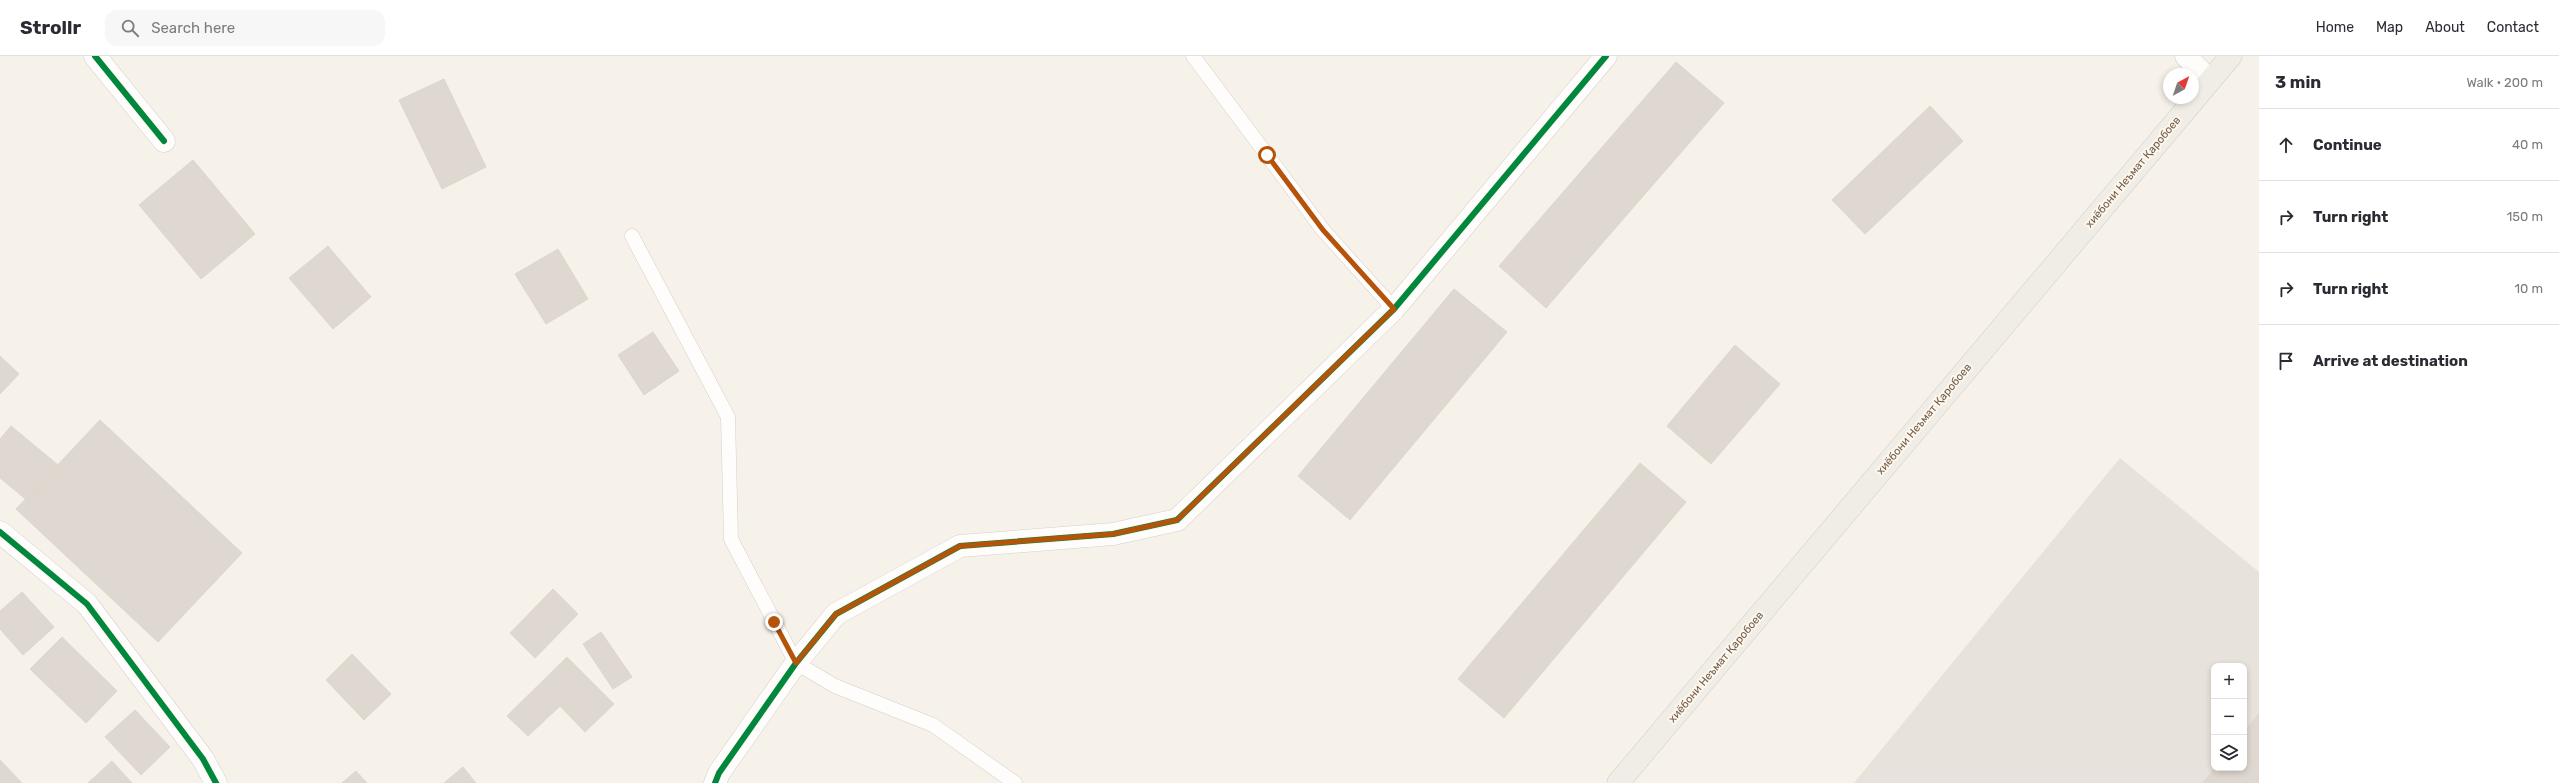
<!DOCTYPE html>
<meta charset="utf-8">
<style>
:root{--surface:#fff;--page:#f7f7f7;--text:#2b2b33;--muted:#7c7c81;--line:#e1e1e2}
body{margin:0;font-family:Rubik,sans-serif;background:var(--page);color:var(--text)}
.controls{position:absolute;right:12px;bottom:12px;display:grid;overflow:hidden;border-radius:8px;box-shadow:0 2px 6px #0003}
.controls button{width:36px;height:36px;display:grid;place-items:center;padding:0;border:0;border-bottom:1px solid var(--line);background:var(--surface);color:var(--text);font:20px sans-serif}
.compass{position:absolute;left:2163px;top:12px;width:36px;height:36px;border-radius:50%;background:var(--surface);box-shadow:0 2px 6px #0003;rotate:40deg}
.stop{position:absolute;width:12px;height:12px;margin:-9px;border:3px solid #b45309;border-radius:50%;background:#fff}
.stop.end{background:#b45309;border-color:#fff;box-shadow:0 1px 4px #0008}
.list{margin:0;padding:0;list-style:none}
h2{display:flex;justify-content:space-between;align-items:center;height:52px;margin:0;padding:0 16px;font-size:17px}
h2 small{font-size:13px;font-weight:400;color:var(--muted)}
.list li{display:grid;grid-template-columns:26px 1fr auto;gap:12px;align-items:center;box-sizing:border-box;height:72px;padding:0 16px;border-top:1px solid var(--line)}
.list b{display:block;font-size:15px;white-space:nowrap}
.list em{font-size:13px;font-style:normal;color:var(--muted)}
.icon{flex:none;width:22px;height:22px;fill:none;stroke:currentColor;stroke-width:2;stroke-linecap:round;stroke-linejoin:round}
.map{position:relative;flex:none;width:2259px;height:727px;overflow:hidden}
header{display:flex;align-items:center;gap:24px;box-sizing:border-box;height:56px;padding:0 20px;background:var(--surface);border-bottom:1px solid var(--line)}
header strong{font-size:19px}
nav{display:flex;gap:22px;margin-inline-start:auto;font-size:14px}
.search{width:280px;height:36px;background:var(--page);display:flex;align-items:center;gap:10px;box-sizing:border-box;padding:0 14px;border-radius:12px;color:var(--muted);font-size:15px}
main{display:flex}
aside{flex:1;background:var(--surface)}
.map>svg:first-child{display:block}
.industrial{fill:#e7e2db;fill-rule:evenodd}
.building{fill:#dfd8d0;stroke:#ded6cd}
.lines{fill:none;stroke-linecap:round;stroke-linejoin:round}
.service-casing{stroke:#d5cfc8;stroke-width:15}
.minor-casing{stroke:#d5cfc8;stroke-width:23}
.trunk-casing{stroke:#d4cdc7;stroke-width:23}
.service{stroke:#fefdfc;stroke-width:14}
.minor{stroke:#fefdfc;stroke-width:22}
.trunk{stroke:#f0ece6;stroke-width:22}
.cycleway-casing{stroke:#fdf7ec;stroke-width:8}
.cycleway{stroke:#00873e;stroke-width:6}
.route{stroke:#b45309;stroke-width:5}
.labels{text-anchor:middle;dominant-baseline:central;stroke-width:4;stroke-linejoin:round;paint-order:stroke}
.street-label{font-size:11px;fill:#705c4e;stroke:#fdf7ec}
</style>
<header>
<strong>Strollr</strong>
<div class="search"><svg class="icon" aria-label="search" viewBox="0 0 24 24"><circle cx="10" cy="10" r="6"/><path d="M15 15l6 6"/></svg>Search here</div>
<nav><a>Home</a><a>Map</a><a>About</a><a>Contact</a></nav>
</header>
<main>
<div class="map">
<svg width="2259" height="727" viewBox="0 0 2259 727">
<rect width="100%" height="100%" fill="#f6f2ea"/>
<path class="industrial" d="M2120,402L2259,516V727H1854ZM2214,610H2244V712H2214Z"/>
<path class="building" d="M1676,6L1724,47L1546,252L1499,210Z
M444,23L486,111L442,133L399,44Z
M1930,50L1963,85L1865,178L1832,144Z
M193,104L255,178L201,223L139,149Z
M328,190L371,241L333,273L289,222Z
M558,193L588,243L546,268L515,218Z
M1454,233L1507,276L1350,464L1298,420Z
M653,276L679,315L644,339L618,299Z
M1735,289L1780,328L1711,408L1667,370Z
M0,300L19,318L0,338Z
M100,364L242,497L158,586L16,453Z
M11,370L58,409L28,445L0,422V383Z
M1640,407L1686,446L1504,662L1458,623Z
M553,533L578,558L535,602L510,577Z
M22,536L54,571L23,599L0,573V555Z
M601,576L632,621L613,633L583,588Z
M62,581L117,635L86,667L30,613Z
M352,598L391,638L364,664L326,624Z
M567,601L614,648L585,676L560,650L528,680L507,660Z
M135,654L170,691L141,719L105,681Z
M2259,658V727H2203L2215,712H2244V676Z
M0,704L22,727H0Z
M112,705L132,727H88Z
M463,711L476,727H444Z
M356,715L367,727H342Z"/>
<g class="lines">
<defs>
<path id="service" d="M1193,0L1323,174L1394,253
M632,180L728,361L731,483L796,607L835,630L933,669L1015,727"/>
<path id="minor" d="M95,0L164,85
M2186,0L2210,25
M0,476L87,548L203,703L216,727
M715,727L719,717L796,607L836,558L960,490L1113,478L1177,464L1394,253L1606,0"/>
<path id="trunk" d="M1618,727L2231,0"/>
</defs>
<use href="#service" class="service-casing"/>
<use href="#minor" class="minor-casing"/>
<use href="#trunk" class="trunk-casing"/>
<use href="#service" class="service"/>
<use href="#minor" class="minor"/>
<use href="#trunk" class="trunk"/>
<defs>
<path id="cycleway" d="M95,0L164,85
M0,476L87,548L203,703L216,727
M715,727L719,717L796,607L836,558L960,490L1113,478L1177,464L1394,253L1606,0"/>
</defs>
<use href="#cycleway" class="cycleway-casing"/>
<use href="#cycleway" class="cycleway"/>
</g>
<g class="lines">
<path class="route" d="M774,566L796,607L836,558L960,490L1113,478L1177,464L1394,253L1323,174L1267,99"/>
</g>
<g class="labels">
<g class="street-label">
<text transform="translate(2133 116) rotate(-50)">хиёбони Неъмат Қаробоев</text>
<text transform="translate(1924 363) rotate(-50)">хиёбони Неъмат Қаробоев</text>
<text transform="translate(1716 611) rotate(-50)">хиёбони Неъмат Қаробоев</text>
</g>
</g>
</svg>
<div class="controls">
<button>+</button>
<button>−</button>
<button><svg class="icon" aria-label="layers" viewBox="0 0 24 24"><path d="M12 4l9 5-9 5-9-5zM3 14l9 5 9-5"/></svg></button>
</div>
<svg class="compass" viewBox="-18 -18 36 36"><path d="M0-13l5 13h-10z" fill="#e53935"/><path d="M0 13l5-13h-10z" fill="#7c7c81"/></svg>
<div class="stop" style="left:1267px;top:99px"></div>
<div class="stop end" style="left:774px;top:566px"></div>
</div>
<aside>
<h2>3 min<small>Walk · 200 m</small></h2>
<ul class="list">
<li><svg class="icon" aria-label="ahead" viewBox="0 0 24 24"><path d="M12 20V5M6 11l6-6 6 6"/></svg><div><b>Continue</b></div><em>40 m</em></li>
<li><svg class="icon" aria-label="right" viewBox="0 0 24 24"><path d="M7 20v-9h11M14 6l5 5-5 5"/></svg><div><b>Turn right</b></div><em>150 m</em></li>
<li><svg class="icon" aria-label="right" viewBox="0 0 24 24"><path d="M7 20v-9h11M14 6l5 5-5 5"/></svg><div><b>Turn right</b></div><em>10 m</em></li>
<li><svg class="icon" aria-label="arrive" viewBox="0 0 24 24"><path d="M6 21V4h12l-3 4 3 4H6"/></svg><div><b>Arrive at destination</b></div></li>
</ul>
</aside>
</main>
